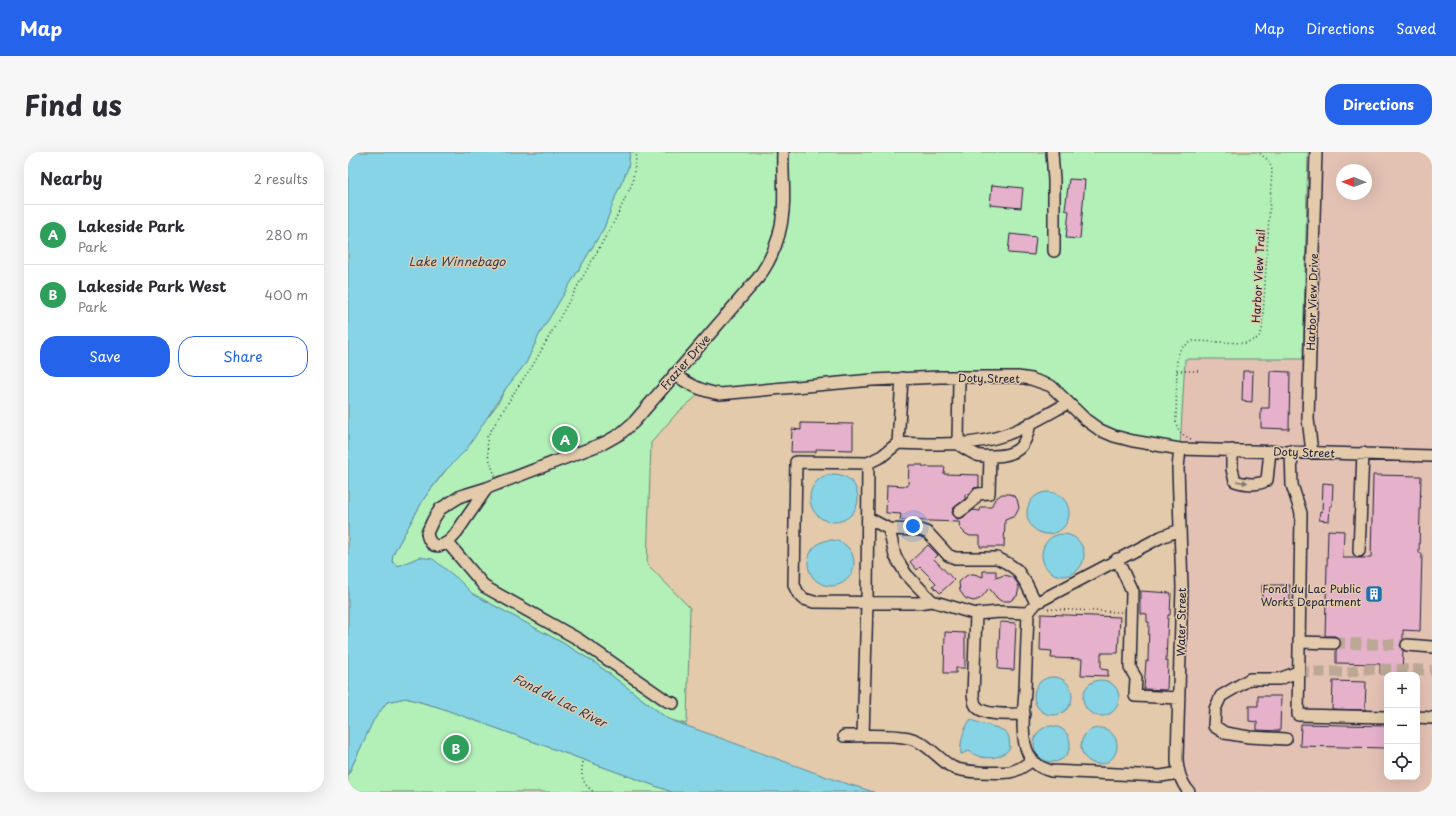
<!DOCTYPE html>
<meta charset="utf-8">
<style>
:root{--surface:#fff;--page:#f7f7f7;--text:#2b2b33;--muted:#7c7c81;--line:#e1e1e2;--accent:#2563eb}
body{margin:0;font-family:"Playpen Sans",sans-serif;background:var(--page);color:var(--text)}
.controls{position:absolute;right:12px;bottom:12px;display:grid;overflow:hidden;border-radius:8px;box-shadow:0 4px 16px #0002}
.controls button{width:36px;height:36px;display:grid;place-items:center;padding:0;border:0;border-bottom:1px solid var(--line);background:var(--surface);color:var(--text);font:20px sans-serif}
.compass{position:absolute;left:988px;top:12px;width:36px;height:36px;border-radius:50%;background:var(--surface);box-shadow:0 4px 16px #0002;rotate:271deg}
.you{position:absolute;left:565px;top:374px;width:14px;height:14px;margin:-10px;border:3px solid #fff;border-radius:50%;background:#1a73e8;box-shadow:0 0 0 6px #1a73e833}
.badge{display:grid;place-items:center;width:26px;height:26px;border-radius:50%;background:var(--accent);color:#fff;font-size:13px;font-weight:700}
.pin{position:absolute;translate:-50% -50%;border:2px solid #fff;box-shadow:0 1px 4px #0006}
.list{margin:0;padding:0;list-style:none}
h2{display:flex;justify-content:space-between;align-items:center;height:52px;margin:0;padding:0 16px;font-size:17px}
h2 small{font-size:13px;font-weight:400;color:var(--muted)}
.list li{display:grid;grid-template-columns:26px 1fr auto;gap:12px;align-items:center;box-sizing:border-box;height:60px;padding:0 16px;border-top:1px solid var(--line)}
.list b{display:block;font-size:15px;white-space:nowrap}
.list p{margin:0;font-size:13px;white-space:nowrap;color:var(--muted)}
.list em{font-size:13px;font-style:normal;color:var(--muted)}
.actions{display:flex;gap:8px;padding:12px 16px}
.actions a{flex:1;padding:9px 0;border:1px solid var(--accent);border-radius:16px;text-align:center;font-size:14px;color:var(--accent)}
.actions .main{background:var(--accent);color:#fff}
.icon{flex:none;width:22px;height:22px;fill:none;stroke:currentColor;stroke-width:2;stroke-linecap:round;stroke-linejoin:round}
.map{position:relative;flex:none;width:1084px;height:640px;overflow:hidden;border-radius:16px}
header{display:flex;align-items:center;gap:24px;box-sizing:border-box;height:56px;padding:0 20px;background:var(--accent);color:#fff}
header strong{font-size:19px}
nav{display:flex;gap:22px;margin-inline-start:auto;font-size:14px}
.intro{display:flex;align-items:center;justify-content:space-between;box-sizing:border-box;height:96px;padding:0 24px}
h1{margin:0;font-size:28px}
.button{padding:10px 18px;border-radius:16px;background:var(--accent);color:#fff;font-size:14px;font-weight:700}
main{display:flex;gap:24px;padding:0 24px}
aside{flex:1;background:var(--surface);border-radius:16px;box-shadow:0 4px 16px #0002}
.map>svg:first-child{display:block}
.built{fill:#e3c2b4;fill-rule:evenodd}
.green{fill:#b2f0b7;stroke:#6a8979}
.water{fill:#86d4e5;stroke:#5e8da1}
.building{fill:#e5b1cb;stroke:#22223b}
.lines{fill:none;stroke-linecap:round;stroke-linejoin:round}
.minor-tunnel{stroke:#bca894;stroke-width:11;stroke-dasharray:11 5.5;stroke-linecap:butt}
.minor-casing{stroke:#22223b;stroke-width:14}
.path{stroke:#22223b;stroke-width:1.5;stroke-dasharray:1 3;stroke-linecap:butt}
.minor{stroke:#e2caaa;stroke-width:11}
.oneway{fill:#827672}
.labels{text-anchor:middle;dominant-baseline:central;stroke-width:3;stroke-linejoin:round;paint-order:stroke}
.street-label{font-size:11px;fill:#22223b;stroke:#e2caaa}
.poi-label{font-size:11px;fill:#22223b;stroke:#e2caaa;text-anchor:end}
.water-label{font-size:12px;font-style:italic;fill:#313d54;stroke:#e2caaa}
</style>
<header>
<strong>Map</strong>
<nav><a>Map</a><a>Directions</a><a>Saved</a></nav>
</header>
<div class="intro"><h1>Find us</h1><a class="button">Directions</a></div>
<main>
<aside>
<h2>Nearby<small>2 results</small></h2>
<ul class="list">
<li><span class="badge" style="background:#2e9e5b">A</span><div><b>Lakeside Park</b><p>Park</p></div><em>280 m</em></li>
<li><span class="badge" style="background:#2e9e5b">B</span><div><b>Lakeside Park West</b><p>Park</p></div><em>400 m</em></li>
</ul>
<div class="actions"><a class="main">Save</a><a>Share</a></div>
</aside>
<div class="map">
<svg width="1084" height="640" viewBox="0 0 1084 640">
<rect width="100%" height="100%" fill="#e2caaa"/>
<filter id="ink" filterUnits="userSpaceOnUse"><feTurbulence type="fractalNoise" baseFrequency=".025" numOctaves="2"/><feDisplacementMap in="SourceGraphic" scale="8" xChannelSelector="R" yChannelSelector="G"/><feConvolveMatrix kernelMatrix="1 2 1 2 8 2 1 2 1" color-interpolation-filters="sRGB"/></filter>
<g filter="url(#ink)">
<path class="built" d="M968,0H1084V640H841L835,631L830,316L837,207H962ZM994,18H1018V42H994ZM1039,523H1069V625H1039Z"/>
<path class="green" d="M282,0H960L955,207H837L832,297L766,284L716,248L683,227L354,238L350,243L328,262L303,291L299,412L342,456L339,568L338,572L320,567L246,510L213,490L125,442L110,427L72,405L50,414L44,409L45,402L77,345L149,253L158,236L178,211L191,183L256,76L268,43L280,16Z
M57,546L90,555L324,640H0V623L25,569L39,550Z"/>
<path class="water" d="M0,0H282L280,16L268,43L256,76L191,183L178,211L158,236L119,297L95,321L77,345L45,402L44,410L50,414L72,405L85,407L110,427L125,442L213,490L246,510L320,567L487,628L526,640H324L90,555L58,546L39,550L25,569L0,623Z
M462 346a24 24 0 1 1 48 0a24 24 0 1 1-48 0Z
M679 361a21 21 0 1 1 42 0a21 21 0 1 1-42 0Z
M694 403a21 21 0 1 1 42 0a21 21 0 1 1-42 0Z
M460 411a23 23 0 1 1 46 0a23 23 0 1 1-46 0Z
M686 544a19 19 0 1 1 38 0a19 19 0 1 1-38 0Z
M735 546a18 18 0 1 1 36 0a18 18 0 1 1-36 0Z
M623,567C632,574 656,574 660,583C662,587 661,592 662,596C653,608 633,609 621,599L613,602C612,590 615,577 623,567Z
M686 592a18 18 0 1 1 36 0a18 18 0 1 1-36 0Z
M733 594a18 18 0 1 1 36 0a18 18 0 1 1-36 0Z"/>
<path class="building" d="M721,27L737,28L732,87L718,86L721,59L717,58Z
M644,33L675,36L673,56L642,53Z
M662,82L688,85L686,103L660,101Z
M895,219H905L904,250L894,249Z
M922,219L942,220L941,277L913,276V256H921Z
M453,271L505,272V298L468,297V300H443L444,277L453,278Z
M561,313H575V315H597L596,322L631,323V335L626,336L621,343L617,342V347L605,357L604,361L609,367L615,366L625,358L632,359L633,355H643L647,347L654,342H662L666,344L669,347L671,356L667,364L657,368L656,395H632V384H622L618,382L612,376L611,370L552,368L553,362L538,361L539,333L560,334Z
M1025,323L1073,324L1071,401H1074L1072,479L1055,478V488L1052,493L1055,498L1054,523L1032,522V512L988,511V498L992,494V488L987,484H977L980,378L996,379L995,406H1023Z
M975,331L985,332L984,354H982L981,369L971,368L972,359L974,360Z
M580,393L590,403L586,407L606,428L592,441L585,434L588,431L572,415L569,418L562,410Z
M635,419H648V426L656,423L665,425L670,432L671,436L669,444L662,449H653L649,446L641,436L633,446L629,448L625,449L617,446L612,439L611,430L618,424L622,422H626L635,425Z
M914,433H942V451H914Z
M792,439L823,441L822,463H820L818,509H820L819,538L796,537L798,509H800L801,470H799V462L792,461Z
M693,462L772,465L770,501H753V517L760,518V524L733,523L734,507L703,506L704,499L692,498Z
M652,470L668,471L666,518L650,517Z
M597,480L617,481V516H608V521H596Z
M985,529L1018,530L1017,558L984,557Z
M910,544H933L932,579L909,578V570L901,569V554H910Z
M953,572L1039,574V596L952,594Z"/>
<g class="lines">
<path class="minor-tunnel" d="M986,491L1059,493
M950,520H1002L1014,517L1084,518"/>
<defs>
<path id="minor" d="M704,0L706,28V99
M326,222C342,233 353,239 372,242L524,228L592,225H670L683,227L703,234L738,268L752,278L766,284L785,289L832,297L1084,304
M611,225L610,292C616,296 622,300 629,303C634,305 640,304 645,304C669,304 678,295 682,271
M550,291L554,226
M832,297L830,316L834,435L829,606C829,618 833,630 841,640
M884,298V317L887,329C897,332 910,334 919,328L922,299
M943,299L944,333L953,361L950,563L1039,565
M964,300L960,267L968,0
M139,336L106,384C97,395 82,400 79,381L85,368L92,357L113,344L139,336L256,291L272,282L286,270L410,126C424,107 433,83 435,59C437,40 434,20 435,0
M611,360L622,352L630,342L641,341L642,304
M520,366L541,377L547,404L558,422L584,449
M541,377L573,378L580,381L600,403L607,406H649L659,411L669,418L678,431L688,451
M100,391L137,435L230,487L319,549L325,551
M1011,399L1015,301
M769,407L784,439L782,516L788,526L787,544L831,546
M680,461L652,460L628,462L584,449L570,451L466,450L456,447L450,441L446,433L448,310L520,311L534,304L550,291C586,292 622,295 657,283C679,275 700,262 720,251
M628,462L625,543C626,546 626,550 627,552C633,565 664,562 676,562
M951,490L986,491
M1059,493L1084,495
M1069,565L1084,566
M496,584C517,584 540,582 561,586C579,590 589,606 604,615C615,621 650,621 662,620C671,618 677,614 684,608
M515,584L519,451L520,311
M938,587L901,585L877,581L866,574L867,557L873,544L902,527H931L950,520
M831,621L813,624L703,619C693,616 685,612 680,601C672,585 676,556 677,538C678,512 679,487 680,461L688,451L813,385L832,378"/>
</defs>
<use href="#minor" class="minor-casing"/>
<path class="path" d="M829,219H851
M843,287C834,282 829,280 828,269L829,207L832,198L836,194L845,189L897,191L910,186L914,179L924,18L921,9L910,0
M147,324L140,303L139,285L169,236L185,213L267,68L284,32L289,0
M700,457L774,460
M235,610C232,623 234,632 246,640"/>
<use href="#minor" class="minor"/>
</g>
<defs><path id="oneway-solid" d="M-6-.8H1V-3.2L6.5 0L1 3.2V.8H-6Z"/></defs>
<use class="oneway" href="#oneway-solid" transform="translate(894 330) rotate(7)"/>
</g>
<defs>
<symbol id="building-square" viewBox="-11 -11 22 22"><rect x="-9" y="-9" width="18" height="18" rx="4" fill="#1f6fb2" stroke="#e2caaa"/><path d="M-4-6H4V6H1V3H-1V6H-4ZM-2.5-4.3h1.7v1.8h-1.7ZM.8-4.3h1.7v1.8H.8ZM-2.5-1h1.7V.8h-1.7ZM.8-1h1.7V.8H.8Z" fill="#fff"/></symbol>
</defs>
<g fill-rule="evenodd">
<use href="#building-square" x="1016" y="432" width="20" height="20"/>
</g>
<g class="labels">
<g class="street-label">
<text transform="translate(910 124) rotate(-87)">Harbor View Trail</text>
<text transform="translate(964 150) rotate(-88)">Harbor View Drive</text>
<text transform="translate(337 210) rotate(-49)">Frazier Drive</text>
<text transform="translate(641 226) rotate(1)">Doty Street</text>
<text transform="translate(956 300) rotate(2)">Doty Street</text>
<text transform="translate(833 470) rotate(-89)">Water Street</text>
</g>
<g class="poi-label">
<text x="1013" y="436">Fond du Lac Public<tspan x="1013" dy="13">Works Department</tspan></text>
</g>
<g class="water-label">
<text x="109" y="109">Lake Winnebago</text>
<text transform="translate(212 548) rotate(27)">Fond du Lac River</text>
</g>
</g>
</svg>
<div class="controls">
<button>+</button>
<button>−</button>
<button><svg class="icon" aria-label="locate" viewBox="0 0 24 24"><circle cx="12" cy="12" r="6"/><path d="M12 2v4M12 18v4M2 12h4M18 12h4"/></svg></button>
</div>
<svg class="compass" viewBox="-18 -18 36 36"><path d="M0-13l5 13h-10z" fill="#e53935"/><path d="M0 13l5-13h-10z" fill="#7c7c81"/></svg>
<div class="you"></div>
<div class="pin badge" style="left:217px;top:287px;background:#2e9e5b">A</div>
<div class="pin badge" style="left:108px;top:596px;background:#2e9e5b">B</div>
</div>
</main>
